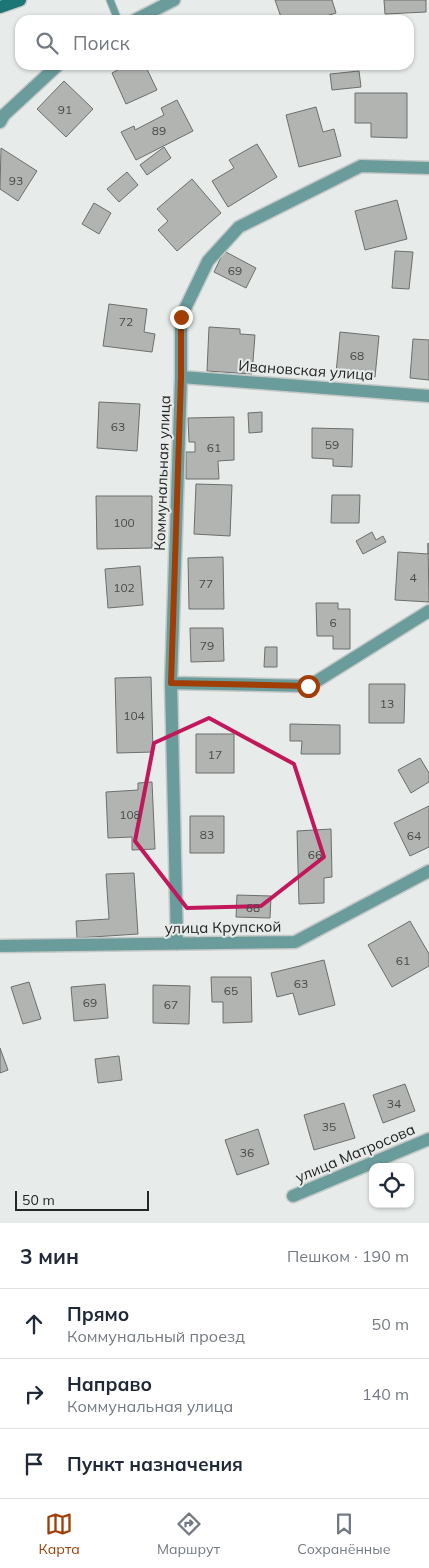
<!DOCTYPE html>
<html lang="ru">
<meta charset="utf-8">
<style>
:root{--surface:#fff;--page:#f6f6f7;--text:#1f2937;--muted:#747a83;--line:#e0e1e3;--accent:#a13e06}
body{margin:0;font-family:Mulish,sans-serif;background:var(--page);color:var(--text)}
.controls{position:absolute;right:15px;bottom:15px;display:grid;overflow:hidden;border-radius:10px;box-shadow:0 1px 4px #0004}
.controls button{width:45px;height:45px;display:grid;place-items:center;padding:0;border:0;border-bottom:1px solid var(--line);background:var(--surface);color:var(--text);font:25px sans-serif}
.scale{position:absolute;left:15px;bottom:12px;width:134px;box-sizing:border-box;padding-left:5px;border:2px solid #252626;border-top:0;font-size:14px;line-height:18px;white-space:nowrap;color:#252626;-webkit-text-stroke:4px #e7ebe9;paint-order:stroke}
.stop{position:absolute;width:15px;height:15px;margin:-11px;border:4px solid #a13e06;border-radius:50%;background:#fff}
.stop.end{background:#a13e06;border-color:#fff;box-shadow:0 1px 5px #0008}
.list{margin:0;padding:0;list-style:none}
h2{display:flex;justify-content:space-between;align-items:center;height:65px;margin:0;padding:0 20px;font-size:21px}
h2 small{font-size:16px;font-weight:400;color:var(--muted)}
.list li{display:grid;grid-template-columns:32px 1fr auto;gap:15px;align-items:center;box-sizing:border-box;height:70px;padding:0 20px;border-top:1px solid var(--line)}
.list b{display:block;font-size:19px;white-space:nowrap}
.list p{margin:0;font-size:16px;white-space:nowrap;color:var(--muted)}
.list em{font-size:16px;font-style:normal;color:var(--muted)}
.icon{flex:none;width:28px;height:28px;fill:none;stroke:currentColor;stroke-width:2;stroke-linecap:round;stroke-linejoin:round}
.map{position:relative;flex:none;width:429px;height:1223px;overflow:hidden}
.search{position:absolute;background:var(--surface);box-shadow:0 1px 4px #0004;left:15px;right:15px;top:15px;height:55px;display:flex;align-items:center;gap:12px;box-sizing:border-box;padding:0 18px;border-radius:15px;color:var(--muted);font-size:19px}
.sheet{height:275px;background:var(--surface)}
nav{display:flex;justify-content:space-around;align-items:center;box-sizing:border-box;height:70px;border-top:1px solid var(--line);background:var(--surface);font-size:14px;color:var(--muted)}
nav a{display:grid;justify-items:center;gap:2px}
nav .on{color:var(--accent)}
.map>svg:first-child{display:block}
.building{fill:#b1b4b1;stroke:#6c6f6c}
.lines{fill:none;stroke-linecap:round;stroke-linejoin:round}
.service-casing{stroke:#c4c8c6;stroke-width:9}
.minor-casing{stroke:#c4c8c6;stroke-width:15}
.secondary-casing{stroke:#c4c8c6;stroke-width:15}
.service{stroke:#6a9c9c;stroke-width:7}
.minor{stroke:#6a9c9c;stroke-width:12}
.secondary{stroke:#1c7676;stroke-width:12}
.route{stroke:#a13e06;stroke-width:6}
.marked{fill:none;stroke:#c2185b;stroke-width:4;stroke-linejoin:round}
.labels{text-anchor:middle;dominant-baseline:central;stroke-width:4;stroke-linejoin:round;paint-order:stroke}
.number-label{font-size:12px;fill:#484a49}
.street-label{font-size:15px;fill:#252626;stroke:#e7ebe9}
</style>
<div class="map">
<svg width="429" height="1223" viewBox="0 0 429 1223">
<rect width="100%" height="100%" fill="#e7ebe9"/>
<path class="building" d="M275,0H332L336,13L313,20H282Z
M384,0H426V12L385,14Z
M127,65H145L157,90L126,104L112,73Z
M359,71L361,87L332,90L330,74Z
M64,81L93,109L66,137L37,109Z
M355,93H407V138L371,137V123H355Z
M177,100L193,131L136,160L121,132L134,126L135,130L164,115L161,108Z
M316,107L323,132L334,129L341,156L299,167L286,115Z
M257,144L277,177L228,207L212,181L234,168L229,160Z
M164,147L171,158L147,175L140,165Z
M1,148L37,171L18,201L0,189Z
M127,172L138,185L119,202L107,189Z
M192,179L221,213L177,251L158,230L168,221L157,209Z
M397,200L407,239L365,250L355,211Z
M94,203L111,213L99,234L82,224Z
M224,251L256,268L246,288L214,272Z
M395,251L413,252L409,289L392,288Z
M109,304L147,309L144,332L155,334L152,352L103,346Z
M209,327L240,329V334L255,335L252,374L207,371Z
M340,332L379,336L375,377L336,373Z
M413,339L429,340V380L410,378Z
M99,402L140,404L137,451L97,448Z
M262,412V432L249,433L248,413Z
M234,417V460L218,461L219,479H186V452H195V442H189L188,418Z
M312,428L353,429L352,467L333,466V459L312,458Z
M196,484L232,485L230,536L194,534Z
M332,495H360L359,523H331Z
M96,496H152V548L97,549Z
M372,532L376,540L383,536L386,542L363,554L356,541Z
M428,543L429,602L395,600L398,552L428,554Z
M223,557L224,609H189L188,558Z
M140,566L143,605L108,608L105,569Z
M316,603H338V609H350V649H333V636H317Z
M190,628H223L224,661L191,662Z
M265,647H277V667H264Z
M151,677L153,752L117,753L115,678Z
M369,684H405L404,723H369Z
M290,724L340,725V754H301L302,741H290Z
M196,734H234V773H196Z
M420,758L429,773V782L411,793L398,770Z
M152,782L155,849L132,850V837L108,838L106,792L138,790V783Z
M429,806V847L410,856L394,823Z
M190,816H224V853H190Z
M331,829L332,877L324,878V903L299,904L297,831Z
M134,873L138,934L77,938L76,921L109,919L106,874Z
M237,895L271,896L270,918L236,917Z
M410,921L429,954V966L392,987L368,945Z
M324,960L335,1005L299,1015L293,993L277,997L271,973Z
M211,977H251L252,1022L223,1023V1002H212Z
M29,982L41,1019L23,1024L11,987Z
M105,984L108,1018L74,1021L71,987Z
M153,985L190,986L189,1024L153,1023Z
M0,1048L8,1070L0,1073Z
M119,1056L122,1080L98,1083L95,1059Z
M405,1084L415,1111L383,1123L373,1095Z
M344,1103L355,1138L314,1150L304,1115Z
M258,1129L269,1164L237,1175L225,1140Z"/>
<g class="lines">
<defs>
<path id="service" d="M110,0L118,20"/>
<path id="minor" d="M135,20L174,0
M0,122L4,115L58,65
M181,377L429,396
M171,683L309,686L429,611
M177,944L171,683L181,377V317L208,261L239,227L361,166L429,168
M0,946L295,942L429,871
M293,1196L429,1139"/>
<path id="secondary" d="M0,7L20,0"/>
</defs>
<use href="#service" class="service-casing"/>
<use href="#minor" class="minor-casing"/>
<use href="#secondary" class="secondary-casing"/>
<use href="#service" class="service"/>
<use href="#minor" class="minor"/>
<use href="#secondary" class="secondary"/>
</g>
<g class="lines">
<path class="route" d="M181,317V377L171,683L308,686"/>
</g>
<path class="marked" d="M209,718L294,764L324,857L261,906L187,908L135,841L154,743Z"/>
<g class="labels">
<g class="number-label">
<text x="65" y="109">91</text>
<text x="159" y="130">89</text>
<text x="16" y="180">93</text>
<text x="235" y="270">69</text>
<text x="126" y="321">72</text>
<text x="357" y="355">68</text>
<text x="118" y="426">63</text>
<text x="332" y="444">59</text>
<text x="214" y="447">61</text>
<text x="124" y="522">100</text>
<text x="413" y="577">4</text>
<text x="206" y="583">77</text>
<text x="124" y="587">102</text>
<text x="333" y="622">6</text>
<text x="207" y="645">79</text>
<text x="387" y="703">13</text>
<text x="134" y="715">104</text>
<text x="215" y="754">17</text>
<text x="130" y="814">108</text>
<text x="207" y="834">83</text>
<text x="414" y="835">64</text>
<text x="315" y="854">66</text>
<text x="253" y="907">68</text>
<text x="403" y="960">61</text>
<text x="301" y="983">63</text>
<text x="231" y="990">65</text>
<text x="90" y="1002">69</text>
<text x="171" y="1004">67</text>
<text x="394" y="1103">34</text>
<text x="329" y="1126">35</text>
<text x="247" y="1152">36</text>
</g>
<g class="street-label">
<text transform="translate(306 370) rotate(4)">Ивановская улица</text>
<text transform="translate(162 473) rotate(-88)">Коммунальная улица</text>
<text transform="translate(223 927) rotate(-1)">улица Крупской</text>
<text transform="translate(355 1153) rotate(-23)">улица Матросова</text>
</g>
</g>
</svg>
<div class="controls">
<button><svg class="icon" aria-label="locate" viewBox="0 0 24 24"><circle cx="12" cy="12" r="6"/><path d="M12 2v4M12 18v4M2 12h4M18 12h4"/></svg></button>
</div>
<div class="scale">50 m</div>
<div class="stop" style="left:308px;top:686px"></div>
<div class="stop end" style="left:181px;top:317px"></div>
<div class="search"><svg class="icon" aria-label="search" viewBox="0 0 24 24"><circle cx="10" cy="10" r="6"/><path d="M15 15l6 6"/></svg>Поиск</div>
</div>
<section class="sheet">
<h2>3 мин<small>Пешком · 190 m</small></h2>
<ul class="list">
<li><svg class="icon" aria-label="ahead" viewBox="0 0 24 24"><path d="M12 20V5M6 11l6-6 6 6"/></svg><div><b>Прямо</b><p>Коммунальный проезд</p></div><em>50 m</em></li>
<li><svg class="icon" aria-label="right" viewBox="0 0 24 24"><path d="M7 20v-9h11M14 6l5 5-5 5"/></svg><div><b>Направо</b><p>Коммунальная улица</p></div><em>140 m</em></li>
<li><svg class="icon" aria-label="arrive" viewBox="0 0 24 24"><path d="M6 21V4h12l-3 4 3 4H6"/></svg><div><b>Пункт назначения</b></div></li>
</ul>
</section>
<nav>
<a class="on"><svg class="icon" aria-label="map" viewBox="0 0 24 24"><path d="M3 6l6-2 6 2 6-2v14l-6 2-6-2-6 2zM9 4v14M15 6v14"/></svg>Карта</a>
<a><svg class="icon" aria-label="directions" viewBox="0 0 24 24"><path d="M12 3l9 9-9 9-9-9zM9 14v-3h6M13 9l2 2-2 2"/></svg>Маршрут</a>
<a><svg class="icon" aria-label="saved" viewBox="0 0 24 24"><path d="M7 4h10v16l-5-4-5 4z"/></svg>Сохранённые</a>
</nav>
